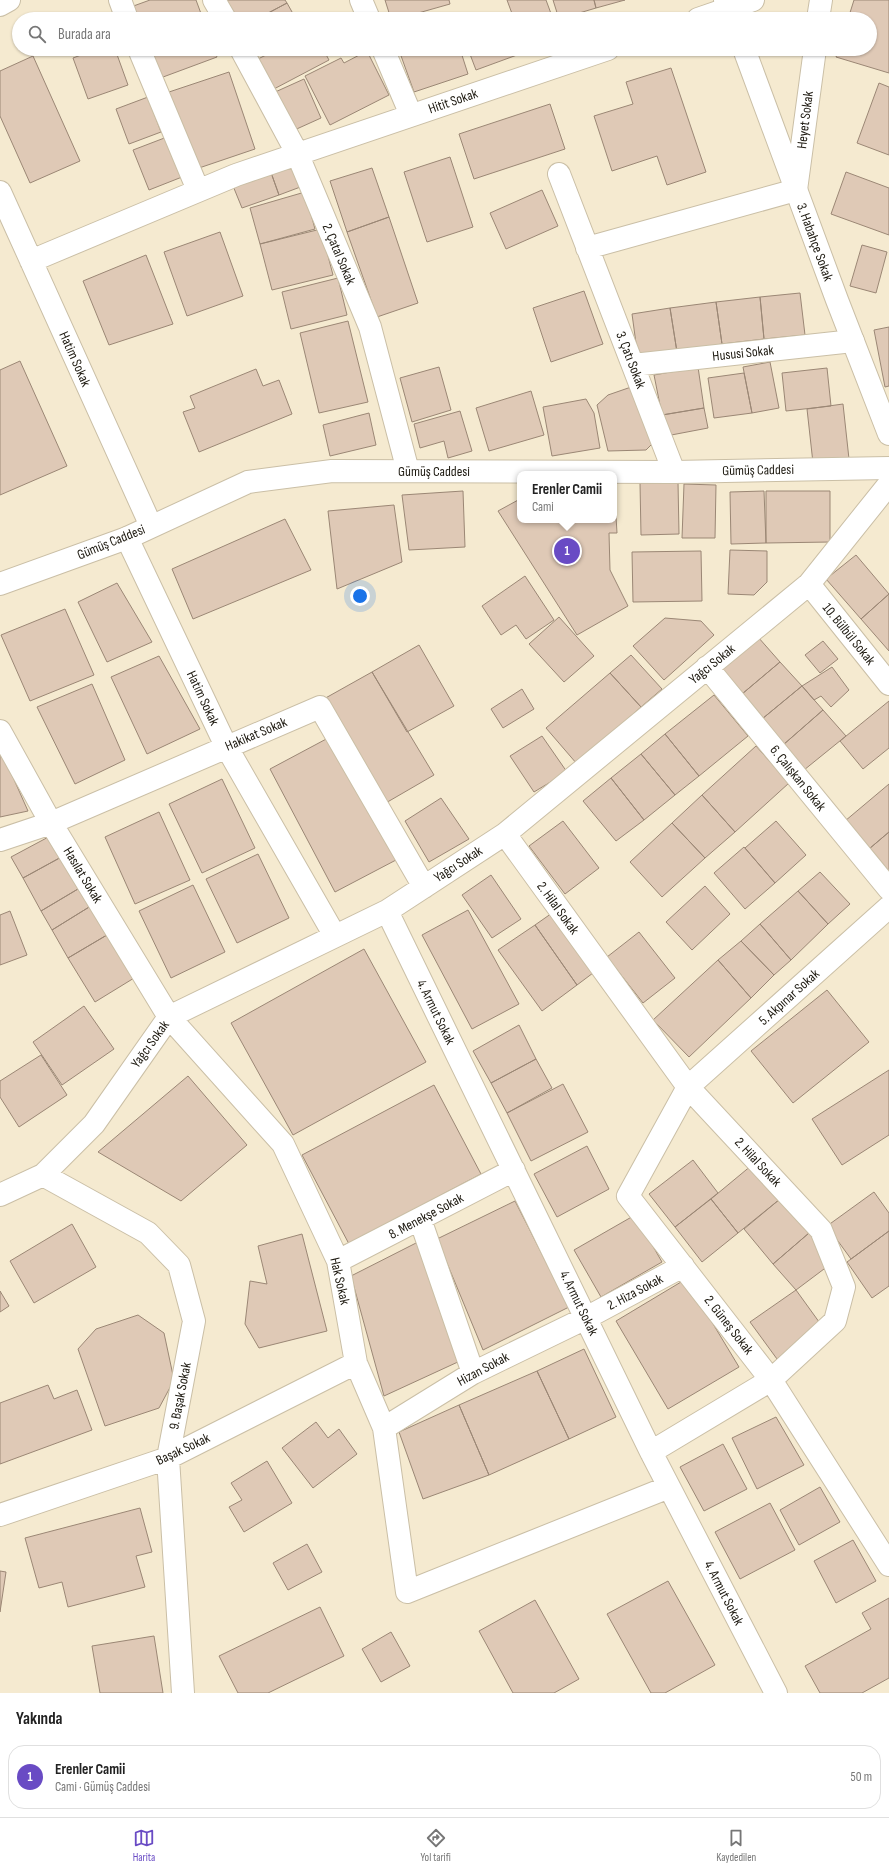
<!DOCTYPE html>
<html lang="tr">
<meta charset="utf-8">
<style>
:root{--surface:#fff;--page:#f6f6f6;--text:#222;--muted:#767676;--line:#e0e0e0;--accent:#694bc4}
body{margin:0;font-family:"Sofia Sans Condensed",sans-serif;background:var(--page);color:var(--text)}
.you{position:absolute;left:360px;top:596px;width:14px;height:14px;margin:-10px;border:3px solid #fff;border-radius:50%;background:#1a73e8;box-shadow:0 0 0 6px #1a73e833}
.badge{display:grid;place-items:center;width:26px;height:26px;border-radius:50%;background:var(--accent);color:#fff;font-size:13px;font-weight:700}
.pin{position:absolute;translate:-50% -50%;border:2px solid #fff;box-shadow:0 1px 4px #0006}
.popup{position:absolute;left:517px;top:471px;width:100px;height:52px;box-sizing:border-box;display:grid;place-content:center;border-radius:8px;background:var(--surface);filter:drop-shadow(0 1px 3px #0005);font-size:13px;white-space:nowrap;color:var(--muted)}
.popup b{font-size:15px;color:var(--text)}
.popup::after{content:'';position:absolute;left:50%;top:100%;margin-left:-8px;border:8px solid transparent;border-top-color:var(--surface)}
.list{margin:0;padding:0;list-style:none}
h2{display:flex;justify-content:space-between;align-items:center;height:52px;margin:0;padding:0 16px;font-size:17px}
h2 small{font-size:13px;font-weight:400;color:var(--muted)}
.list li{display:grid;grid-template-columns:26px 1fr auto;gap:12px;align-items:center;box-sizing:border-box;height:64px;margin:0 8px 8px;padding:0 8px;border:1px solid var(--line);border-radius:16px}
.list b{display:block;font-size:15px;white-space:nowrap}
.list p{margin:0;font-size:13px;white-space:nowrap;color:var(--muted)}
.list em{font-size:13px;font-style:normal;color:var(--muted)}
.icon{flex:none;width:22px;height:22px;fill:none;stroke:currentColor;stroke-width:2;stroke-linecap:round;stroke-linejoin:round}
.map{position:relative;flex:none;width:889px;height:1693px;overflow:hidden}
.search{position:absolute;background:var(--surface);box-shadow:0 1px 3px #0004;left:12px;right:12px;top:12px;height:44px;display:flex;align-items:center;gap:10px;box-sizing:border-box;padding:0 14px;border-radius:22px;color:var(--muted);font-size:15px}
.sheet{height:124px;background:var(--surface)}
nav{display:flex;justify-content:space-around;align-items:center;box-sizing:border-box;height:56px;border-top:1px solid var(--line);background:var(--surface);font-size:11px;color:var(--muted)}
nav a{display:grid;justify-items:center;gap:2px}
nav .on{color:var(--accent)}
.map>svg:first-child{display:block}
.building{fill:#dfc9b6;stroke:#9b8775}
.lines{fill:none;stroke-linecap:round;stroke-linejoin:round}
.minor-casing{stroke:#cabfa6;stroke-width:24}
.tertiary-casing{stroke:#cabfa6;stroke-width:24}
.minor{stroke:#fff;stroke-width:22}
.tertiary{stroke:#fff;stroke-width:22}
.labels{text-anchor:middle;dominant-baseline:central;stroke-width:4;stroke-linejoin:round;paint-order:stroke}
.street-label{font-size:14px;fill:#1d1910;stroke:#fff}
</style>
<div class="map">
<svg width="889" height="1693" viewBox="0 0 889 1693">
<rect width="100%" height="100%" fill="#f5ead0"/>
<path class="building" d="M150,0H196L203,19H132L128,8Z
M223,0H285L287,3L257,19H232Z
M385,0H449L450,4L397,19H391Z
M507,0H546L553,19H514Z
M553,0H594L596,8L559,19Z
M594,0H625L596,8Z
M854,0H889V73L836,57L839,49H870V19H848Z
M287,3L296,19H257Z
M503,14L504,19H490Z
M97,49H115L128,85L88,99L73,58Z
M144,49H214L217,57L155,80Z
M247,49H265L251,56Z
M278,49H323L329,60L272,90L256,60Z
M411,49H460L468,74L414,92L400,53Z
M468,49H515L517,55L476,70Z
M367,51L389,95L330,125L305,76L341,58L344,63Z
M33,56L80,161L30,183L0,116V71Z
M671,68L706,172L667,185L657,156L612,171L594,116L633,104L626,82Z
M229,72L255,149L196,169L169,92Z
M304,79L321,118L290,132L273,93Z
M879,83L889,87V155L857,143Z
M148,97L161,132L129,144L116,109Z
M550,104L565,149L474,179L459,134Z
M167,137L182,177L149,190L133,150Z
M450,157L473,227L427,242L404,172Z
M293,158L303,186L279,195L269,167Z
M269,167L279,195L242,208L231,181Z
M372,168L389,217L347,232L330,181Z
M846,172L889,188V235L831,214Z
M542,190L558,226L506,249L490,213Z
M305,192L315,229L260,244L250,208Z
M389,217L418,303L377,317L347,232Z
M321,229L333,275L272,290L260,244Z
M220,232L243,296L187,316L164,252Z
M862,245L887,252L876,293L850,286Z
M146,255L173,324L109,345L83,281Z
M338,278L347,315L291,329L282,292Z
M584,291L603,344L551,362L533,308Z
M800,293L805,335L764,339L760,297Z
M760,297L764,339L722,344L716,302Z
M716,302L722,344L677,352L670,308Z
M670,308L677,352L638,358L632,314Z
M348,321L368,402L319,413L300,333Z
M889,327V386L885,387L874,330Z
M20,361L67,466L0,495V370Z
M770,362L779,408L752,413L743,367Z
M439,367L451,410L412,422L400,378Z
M698,367L704,408L662,415L654,375Z
M827,368L831,406L786,411L782,373Z
M256,369L263,386L279,380L292,414L199,452L183,412L195,408L190,396Z
M744,373L752,413L714,418L708,378Z
M634,386L654,442L646,450L608,451L597,405L608,395Z
M531,391L544,435L489,451L476,408Z
M586,399L594,413L600,448L552,456L543,407Z
M843,404L849,459L813,463L807,409Z
M704,408L708,428L666,436L662,415Z
M460,411L472,451L448,458L444,441L420,448L414,424Z
M369,413L376,445L330,456L323,425Z
M678,482L679,534L641,535L640,483Z
M684,484L716,485L715,538H682Z
M463,491L465,547L409,550L402,495Z
M764,491L766,543L731,544L730,492Z
M766,491H830V542L766,543Z
M520,499V520H614V500H615L617,533H609L610,570L628,606L577,635L498,511Z
M394,505L402,562L337,589L328,511Z
M285,519L311,570L193,619L172,569Z
M730,550L767,551V582L754,595L728,594Z
M701,551L702,601L633,602L632,552Z
M856,555L889,594L861,619L826,579Z
M525,576L554,620L526,639L516,625L501,635L482,606Z
M117,583L152,642L107,662L78,602Z
M889,594V651L861,619Z
M65,609L94,675L30,701L1,635Z
M559,617L594,656L564,682L529,644Z
M665,618L701,621L714,635L664,680L633,646Z
M758,637L780,662L742,694L721,668Z
M823,641L838,659L820,673L805,655Z
M419,645L454,706L407,732L372,672Z
M631,655L662,689L641,707L610,673Z
M159,656L200,729L147,754L111,677Z
M780,662L802,686L762,719L742,694Z
M832,667L849,690L831,707L821,696L814,700L802,686Z
M372,672L434,775L384,804L322,700Z
M610,673L641,707L577,764L546,728Z
M92,684L125,760L75,784L37,707Z
M802,686L823,710L783,745L762,719Z
M522,689L534,709L503,728L491,709Z
M714,695L748,736L699,776L665,734Z
M889,701V748L863,769L840,741Z
M823,710L846,736L804,770L783,745Z
M665,734L699,776L675,795L641,754Z
M542,736L567,772L534,792L510,756Z
M330,737L396,860L335,892L270,769Z
M756,746L789,783L735,832L702,795Z
M0,748L28,811L0,817Z
M641,754L675,795L644,820L611,778Z
M611,778L644,820L616,841L583,801Z
M222,779L255,848L202,873L169,804Z
M889,784V832L869,849L845,821Z
M702,795L735,832L705,858L672,823Z
M441,798L469,839L429,862L405,821Z
M159,812L190,880L135,904L105,837Z
M563,821L599,868L565,894L529,846Z
M776,821L806,855L775,883L745,848Z
M672,823L705,858L662,897L630,862Z
M889,832V871L888,872L869,849Z
M54,834L65,855L23,878L11,857Z
M744,847L775,883L745,909L714,873Z
M258,854L289,918L237,943L206,879Z
M65,855L83,886L41,911L23,878Z
M820,872L850,904L828,924L798,891Z
M491,875L521,919L492,938L462,895Z
M193,885L225,952L171,978L139,911Z
M83,886L94,904L52,930L41,911Z
M705,886L730,914L692,950L666,922Z
M798,891L828,924L791,960L760,924Z
M94,904L112,932L68,958L52,930Z
M468,910L519,1004L472,1029L422,935Z
M10,911L27,955L0,965V915Z
M555,911L597,970L577,985L535,925Z
M760,924L791,960L774,975L741,941Z
M535,925L577,985L542,1011L498,950Z
M112,932L139,975L95,1002L68,958Z
M639,932L675,978L643,1003L607,957Z
M741,941L774,975L751,998L718,960Z
M364,949L426,1062L293,1135L231,1023Z
M718,960L751,998L689,1057L653,1020Z
M827,990L869,1042L793,1103L751,1051Z
M84,1006L114,1049L62,1085L33,1042Z
M519,1025L536,1059L491,1083L473,1051Z
M41,1055L67,1095L19,1127L0,1097V1081Z
M536,1059L552,1088L507,1113L491,1083Z
M889,1070V1135L842,1165L812,1119Z
M188,1076L247,1145L181,1201L98,1152Z
M563,1084L588,1132L531,1161L507,1113Z
M434,1085L481,1174L349,1244L302,1155Z
M587,1146L609,1189L557,1217L534,1174Z
M693,1160L718,1193L675,1227L649,1194Z
M752,1165L780,1199L738,1233L711,1199Z
M874,1192L889,1213V1231L851,1259L827,1226Z
M711,1199L738,1233L702,1262L675,1227Z
M780,1199L809,1233L773,1264L744,1229Z
M515,1201L569,1307L483,1350L437,1239Z
M635,1215L662,1262L601,1297L574,1250Z
M72,1224L96,1267L34,1303L10,1261Z
M889,1231V1286L872,1298L847,1262Z
M809,1233L832,1263L796,1290L773,1264Z
M302,1234L327,1331L259,1348L245,1324L250,1281L267,1284L258,1246Z
M418,1242L460,1361L384,1396L351,1276Z
M686,1279L739,1367L668,1409L616,1321Z
M796,1290L822,1326L777,1359L750,1322Z
M0,1291L9,1306L0,1312Z
M138,1315L164,1333L174,1380L159,1408L105,1426L78,1349L96,1329Z
M584,1349L616,1417L569,1439L537,1371Z
M537,1371L569,1439L489,1475L459,1405Z
M48,1385L54,1399L77,1390L92,1430L0,1464V1403Z
M459,1405L489,1475L423,1499L399,1432Z
M776,1417L804,1465L757,1489L732,1438Z
M316,1422L328,1438L339,1429L357,1454L313,1488L282,1448Z
M723,1444L747,1489L704,1511L680,1467Z
M267,1461L292,1503L244,1532L229,1507L242,1500L231,1483Z
M820,1487L840,1522L799,1545L780,1510Z
M770,1503L795,1550L740,1579L715,1532Z
M140,1508L152,1552L136,1556L145,1587L68,1607L62,1582L39,1588L25,1538Z
M853,1540L876,1581L836,1603L814,1561Z
M307,1544L322,1572L288,1590L273,1563Z
M0,1571L6,1572L0,1612Z
M668,1581L715,1665L665,1693H651L607,1614Z
M889,1598V1678L862,1693H820L805,1666L871,1629L862,1613Z
M535,1600L579,1679L554,1693H513L479,1631Z
M320,1607L344,1656L268,1693H238L219,1656Z
M391,1632L410,1666L381,1682L362,1649Z
M154,1636L163,1693H100L92,1646Z"/>
<g class="lines">
<defs>
<path id="minor" d="M120,0L127,19
M214,0L225,19
M361,0L369,19
M698,19L753,0
M818,19L821,0
M139,49L198,190
M241,49L297,153L370,327L408,471
M383,49L411,115
M559,174L674,472
M0,192L151,526
M587,248L796,190L815,49
M31,261L236,175L608,49
M633,365L853,341
M127,538L226,746L335,936
M809,584L889,684
M707,667L889,889
M0,731L51,823L169,1017L283,1144L338,1261L356,1363L384,1428L407,1592L669,1487
M505,834L688,1087L821,1230L844,1287L835,1321L771,1380L651,1452
M0,840L51,823L320,707L424,887
M889,907L688,1087L628,1196L771,1380L889,1565
M387,911L651,1452L776,1693
M43,1175L148,1233L179,1265L194,1321L168,1458L183,1693
M0,1195L43,1175L94,1124L169,1017L387,911L505,834L809,584L889,484
M420,1219L473,1373
M338,1261L514,1170
M384,1428L473,1373L586,1318L683,1266
M0,1515L168,1458L356,1363"/>
<path id="tertiary" d="M725,0L733,19
M0,5L9,0
M744,49L837,300L889,434
M0,584L127,538L248,482L332,471L674,472L889,468"/>
</defs>
<use href="#minor" class="minor-casing"/>
<use href="#tertiary" class="tertiary-casing"/>
<use href="#minor" class="minor"/>
<use href="#tertiary" class="tertiary"/>
</g>
<g class="labels">
<g class="street-label">
<text transform="translate(453 101) rotate(-19)">Hitit Sokak</text>
<text transform="translate(805 120) rotate(-83)">Heyet Sokak</text>
<text transform="translate(815 242) rotate(70)">3. Habahçe Sokak</text>
<text transform="translate(339 254) rotate(67)">2. Çatal Sokak</text>
<text transform="translate(743 353) rotate(-6)">Hususi Sokak</text>
<text transform="translate(75 359) rotate(66)">Hatim Sokak</text>
<text transform="translate(631 360) rotate(69)">3. Çatı Sokak</text>
<text transform="translate(758 470) rotate(-1)">Gümüş Caddesi</text>
<text x="434" y="471">Gümüş Caddesi</text>
<text transform="translate(111 542) rotate(-22)">Gümüş Caddesi</text>
<text transform="translate(849 634) rotate(51)">10. Bülbül Sokak</text>
<text transform="translate(712 664) rotate(-39)">Yağcı Sokak</text>
<text transform="translate(203 698) rotate(65)">Hatim Sokak</text>
<text transform="translate(256 734) rotate(-23)">Hakikat Sokak</text>
<text transform="translate(798 778) rotate(51)">6. Çalışkan Sokak</text>
<text transform="translate(458 864) rotate(-33)">Yağcı Sokak</text>
<text transform="translate(83 875) rotate(59)">Hasılat Sokak</text>
<text transform="translate(558 908) rotate(54)">2. Hilal Sokak</text>
<text transform="translate(789 997) rotate(-42)">5. Akpınar Sokak</text>
<text transform="translate(436 1012) rotate(64)">4. Armut Sokak</text>
<text transform="translate(150 1044) rotate(-54)">Yağcı Sokak</text>
<text transform="translate(758 1162) rotate(47)">2. Hilal Sokak</text>
<text transform="translate(426 1216) rotate(-28)">8. Menekşe Sokak</text>
<text transform="translate(340 1281) rotate(77)">Hak Sokak</text>
<text transform="translate(635 1292) rotate(-28)">2. Hiza Sokak</text>
<text transform="translate(579 1303) rotate(64)">4. Armut Sokak</text>
<text transform="translate(729 1325) rotate(52)">2. Güneş Sokak</text>
<text transform="translate(483 1369) rotate(-28)">Hizan Sokak</text>
<text transform="translate(180 1396) rotate(-79)">9. Başak Sokak</text>
<text transform="translate(183 1449) rotate(-25)">Başak Sokak</text>
<text transform="translate(724 1593) rotate(63)">4. Armut Sokak</text>
</g>
</g>
</svg>
<div class="you"></div>
<div class="pin badge" style="left:567px;top:551px">1</div>
<div class="popup"><b>Erenler Camii</b>Cami</div>
<div class="search"><svg class="icon" aria-label="search" viewBox="0 0 24 24"><circle cx="10" cy="10" r="6"/><path d="M15 15l6 6"/></svg>Burada ara</div>
</div>
<section class="sheet">
<h2>Yakında<small></small></h2>
<ul class="list">
<li><span class="badge">1</span><div><b>Erenler Camii</b><p>Cami · Gümüş Caddesi</p></div><em>50 m</em></li>
</ul>
</section>
<nav>
<a class="on"><svg class="icon" aria-label="map" viewBox="0 0 24 24"><path d="M3 6l6-2 6 2 6-2v14l-6 2-6-2-6 2zM9 4v14M15 6v14"/></svg>Harita</a>
<a><svg class="icon" aria-label="directions" viewBox="0 0 24 24"><path d="M12 3l9 9-9 9-9-9zM9 14v-3h6M13 9l2 2-2 2"/></svg>Yol tarifi</a>
<a><svg class="icon" aria-label="saved" viewBox="0 0 24 24"><path d="M7 4h10v16l-5-4-5 4z"/></svg>Kaydedilen</a>
</nav>
